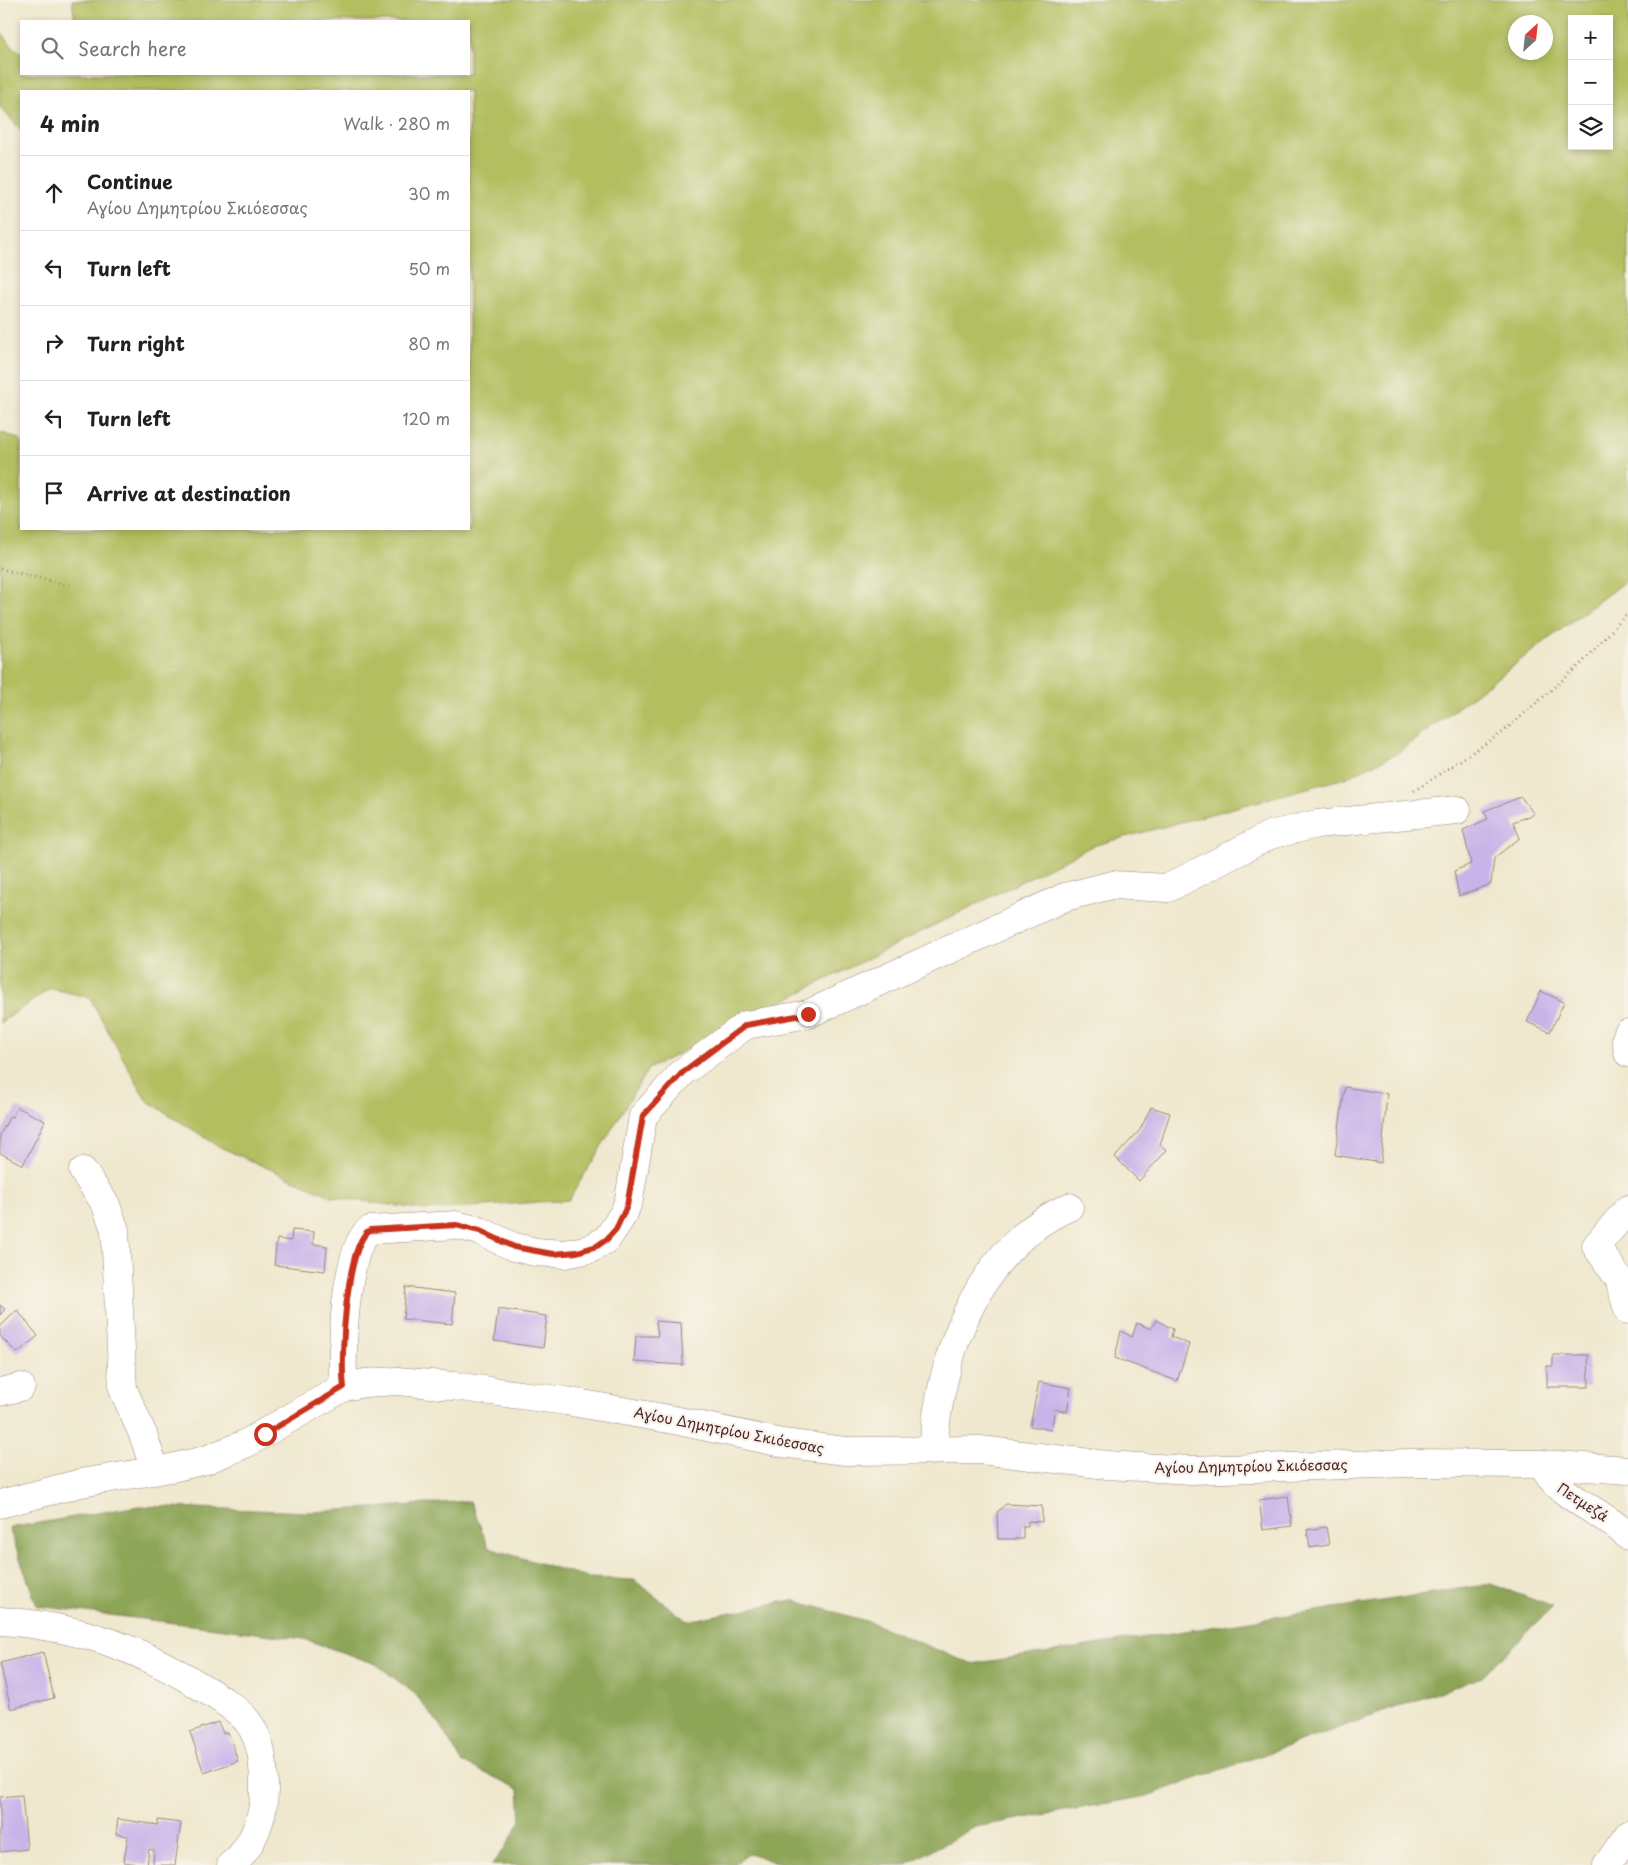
<!DOCTYPE html>
<meta charset="utf-8">
<style>
:root{--surface:#fff;--page:#f6f6f6;--text:#202124;--muted:#757577;--line:#e0e0e0}
body{margin:0;font-family:"Playpen Sans",sans-serif;background:var(--page);color:var(--text)}
.controls{position:absolute;right:15px;top:15px;display:grid;overflow:hidden;border-radius:0px;box-shadow:0 2px 8px #0003}
.controls button{width:45px;height:45px;display:grid;place-items:center;padding:0;border:0;border-bottom:1px solid var(--line);background:var(--surface);color:var(--text);font:25px sans-serif}
.compass{position:absolute;left:1508px;top:15px;width:45px;height:45px;border-radius:50%;background:var(--surface);box-shadow:0 2px 8px #0003;rotate:27deg}
.stop{position:absolute;width:15px;height:15px;margin:-11px;border:4px solid #c8321e;border-radius:50%;background:#fff}
.stop.end{background:#c8321e;border-color:#fff;box-shadow:0 1px 5px #0008}
.list{margin:0;padding:0;list-style:none}
h2{display:flex;justify-content:space-between;align-items:center;height:65px;margin:0;padding:0 20px;font-size:21px}
h2 small{font-size:16px;font-weight:400;color:var(--muted)}
.list li{display:grid;grid-template-columns:32px 1fr auto;gap:15px;align-items:center;box-sizing:border-box;height:75px;padding:0 20px;border-top:1px solid var(--line)}
.list b{display:block;font-size:19px;white-space:nowrap}
.list p{margin:0;font-size:16px;white-space:nowrap;color:var(--muted)}
.list em{font-size:16px;font-style:normal;color:var(--muted)}
.icon{flex:none;width:28px;height:28px;fill:none;stroke:currentColor;stroke-width:2;stroke-linecap:round;stroke-linejoin:round}
.map{position:relative;flex:none;width:1628px;height:1865px;overflow:hidden}
.search{position:absolute;background:var(--surface);box-shadow:0 2px 8px #0003;left:20px;top:20px;width:450px;height:55px;display:flex;align-items:center;gap:12px;box-sizing:border-box;padding:0 18px;border-radius:0px;color:var(--muted);font-size:19px}
.panel{position:absolute;background:var(--surface);box-shadow:0 2px 8px #0003;left:20px;top:90px;width:450px;height:440px;border-radius:0px}
.map>svg:first-child{display:block}
.green{fill:#b2be5f;stroke:#7e6e45;fill-rule:evenodd}
.forest{fill:#8da556;stroke:#6c6240}
.building{fill:#c9b4e9}
.lines{fill:none;stroke-linecap:round;stroke-linejoin:round}
.minor-casing{stroke:#9c847c;stroke-width:29}
.path{stroke:#9c847c;stroke-width:3;stroke-dasharray:1 4;stroke-linecap:butt}
.minor{stroke:#fff;stroke-width:28}
.route{stroke:#c8321e;stroke-width:6}
.labels{text-anchor:middle;dominant-baseline:central;stroke-width:4.5;stroke-linejoin:round;paint-order:stroke}
.street-label{font-size:14px;fill:#4a1f2b;stroke:#f7f3e8}
</style>
<div class="map">
<svg width="1628" height="1865" viewBox="0 0 1628 1865">
<rect width="100%" height="100%" fill="#f7f3e8"/>
<filter id="ink" filterUnits="userSpaceOnUse"><feTurbulence type="fractalNoise" baseFrequency=".02" numOctaves="2"/><feDisplacementMap in="SourceGraphic" scale="10" xChannelSelector="R" yChannelSelector="G"/><feConvolveMatrix kernelMatrix="1 2 1 2 8 2 1 2 1" color-interpolation-filters="sRGB"/></filter>
<filter id="wash" filterUnits="userSpaceOnUse"><feTurbulence type="fractalNoise" baseFrequency=".0096" numOctaves="4" result="noise"/><feDisplacementMap in="SourceGraphic" scale="20" xChannelSelector="R" yChannelSelector="G"/><feGaussianBlur stdDeviation="1.12" result="paint"/><feColorMatrix in="noise" values="0 0 0 0 0 0 0 0 0 0 0 0 0 0 0 0 0 1.4 0 .05"/><feComposite in="paint" operator="in"/></filter>
<g filter="url(#wash)">
<rect width="100%" height="100%" fill="#efe8ce"/>
<path class="green" d="M72,0H1628V579L1396,754L1345,778L1092,846L648,1069L569,1200L427,1210L333,1197L220,1147L146,1100L90,998L51,988L0,1023V432L21,440V529H469V91H21V130L0,107V30L14,49L21,52V74H469V21H75ZM1572,19H1609V146H1572ZM1516,22H1546V52H1516Z"/>
<path class="forest" d="M470,1501L489,1548L589,1578L634,1580L687,1621L792,1600L870,1622L971,1664L1491,1584L1553,1607L1482,1677L1147,1796L975,1827L905,1865H782L750,1853L733,1865H491L506,1847L521,1820L519,1789L462,1762L439,1724L415,1694L376,1664L304,1639L37,1606L9,1528L139,1506L312,1512Z"/>
<g id="blocks">
<path class="building" d="M1521,797L1534,814L1513,822L1520,838L1494,858L1491,884L1459,896L1454,871L1471,864L1463,830L1488,819L1484,811Z
M1541,991L1564,1002L1550,1032L1527,1022Z
M1345,1087L1387,1094L1381,1163L1335,1155Z
M17,1107L45,1121L23,1165L0,1153V1135L10,1116L12,1117Z
M1151,1107L1170,1113L1160,1145L1167,1150L1139,1181L1115,1157L1140,1130Z
M292,1230L314,1232L313,1244L327,1246L325,1271L274,1265L277,1239L291,1241Z
M406,1287L455,1293L452,1324L403,1319Z
M0,1305L5,1309L0,1315Z
M498,1309L547,1316L543,1348L494,1341Z
M17,1310L38,1336L17,1353L0,1336V1327Z
M1156,1320L1173,1329L1171,1337L1189,1344L1177,1381L1115,1358L1121,1331L1132,1337L1137,1323L1151,1329Z
M656,1321L681,1323L683,1365L634,1362L636,1336H658Z
M1553,1355H1588L1589,1387H1547V1366H1553Z
M1039,1382L1071,1388L1067,1412L1055,1409L1051,1430L1030,1426Z
M1288,1496L1292,1526L1263,1530L1259,1500Z
M1006,1504L1042,1506V1522L1028,1521V1526H1023V1539H998L997,1512Z
M1326,1527L1329,1545L1310,1548L1307,1530Z
M43,1652L54,1698L11,1709L0,1663Z
M218,1722L223,1733L228,1732L238,1761L204,1773L190,1732Z
M22,1795L27,1849L0,1852V1797Z
M118,1819L158,1825V1820L181,1823L175,1865H153L154,1850L149,1849L147,1865L124,1862L128,1836L116,1834Z"/>
</g>
</g>
<g filter="url(#ink)">
<use href="#blocks" fill-opacity="0" stroke="#9c847c" stroke-width="1"/>
<g class="lines">
<defs>
<path id="minor" d="M1628,1033L1626,1038L1628,1053
M83,1171L106,1205L115,1230L123,1389L144,1437L155,1471
M1628,1209L1596,1246L1619,1279L1628,1310
M344,1387C340,1360 345,1243 370,1230L456,1225L480,1231L514,1247L536,1252L565,1254L590,1249L607,1239L624,1213L629,1199L643,1116L683,1072L746,1025L808,1014L1065,897L1112,885L1168,888L1270,835L1317,824L1457,810
M0,1392L21,1387
M933,1451C940,1357 976,1248 1069,1207
M1542,1464C1558,1498 1602,1510 1628,1536
M0,1504L81,1483L171,1468L206,1460L245,1444L344,1387L365,1383L397,1381L453,1386L566,1401L674,1420L782,1443L845,1451L980,1450L1107,1465L1191,1470L1410,1463L1542,1464L1628,1470
M0,1621C77,1626 138,1647 203,1688C218,1697 238,1709 248,1722C263,1742 264,1768 264,1791C264,1817 252,1849 231,1865
M1607,1865L1628,1835"/>
</defs>
<use href="#minor" class="minor-casing"/>
<path class="path" d="M0,569L69,585
M1414,791L1503,732L1580,665L1628,613"/>
<use href="#minor" class="minor"/>
</g>
</g>
<g class="lines" filter="url(#ink)">
<path class="route" d="M265,1434L344,1387C340,1360 346,1243 370,1230L456,1225L480,1231L514,1247L553,1254L577,1252L597,1246L607,1239L616,1229L627,1206L643,1116L683,1072L746,1025L808,1014"/>
</g>
<g class="labels">
<g class="street-label">
<text transform="translate(729 1430) rotate(11)">Αγίου Δημητρίου Σκιόεσσας</text>
<text transform="translate(1251 1466) rotate(-1)">Αγίου Δημητρίου Σκιόεσσας</text>
<text transform="translate(1583 1502) rotate(33)">Πετμεζά</text>
</g>
</g>
</svg>
<div class="controls">
<button>+</button>
<button>−</button>
<button><svg class="icon" aria-label="layers" viewBox="0 0 24 24"><path d="M12 4l9 5-9 5-9-5zM3 14l9 5 9-5"/></svg></button>
</div>
<svg class="compass" viewBox="-18 -18 36 36"><path d="M0-13l5 13h-10z" fill="#e53935"/><path d="M0 13l5-13h-10z" fill="#757577"/></svg>
<div class="stop" style="left:265px;top:1434px"></div>
<div class="stop end" style="left:808px;top:1014px"></div>
<div class="search"><svg class="icon" aria-label="search" viewBox="0 0 24 24"><circle cx="10" cy="10" r="6"/><path d="M15 15l6 6"/></svg>Search here</div>
<section class="panel">
<h2>4 min<small>Walk · 280 m</small></h2>
<ul class="list">
<li><svg class="icon" aria-label="ahead" viewBox="0 0 24 24"><path d="M12 20V5M6 11l6-6 6 6"/></svg><div><b>Continue</b><p>Αγίου Δημητρίου Σκιόεσσας</p></div><em>30 m</em></li>
<li><svg class="icon" aria-label="left" viewBox="0 0 24 24"><path d="M17 20v-9H6M10 6l-5 5 5 5"/></svg><div><b>Turn left</b></div><em>50 m</em></li>
<li><svg class="icon" aria-label="right" viewBox="0 0 24 24"><path d="M7 20v-9h11M14 6l5 5-5 5"/></svg><div><b>Turn right</b></div><em>80 m</em></li>
<li><svg class="icon" aria-label="left" viewBox="0 0 24 24"><path d="M17 20v-9H6M10 6l-5 5 5 5"/></svg><div><b>Turn left</b></div><em>120 m</em></li>
<li><svg class="icon" aria-label="arrive" viewBox="0 0 24 24"><path d="M6 21V4h12l-3 4 3 4H6"/></svg><div><b>Arrive at destination</b></div></li>
</ul>
</section>
</div>
